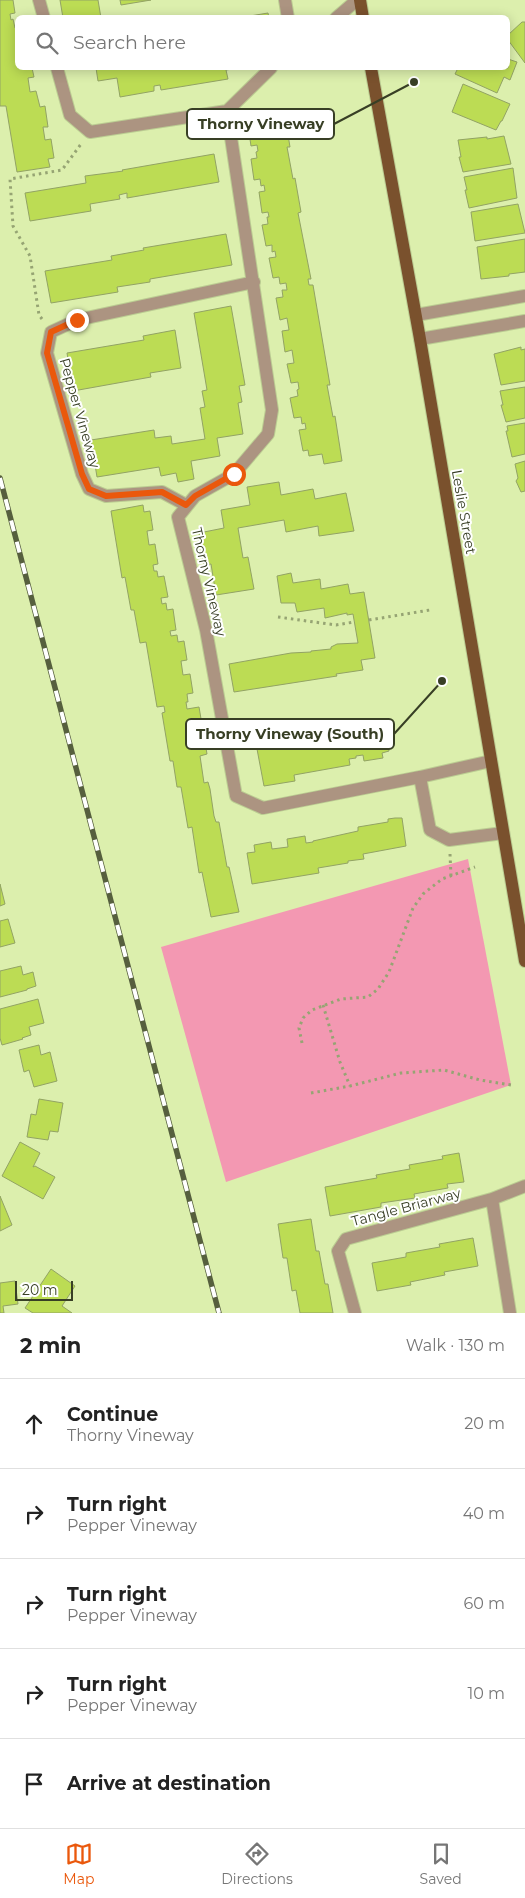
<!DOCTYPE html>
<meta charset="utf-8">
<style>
:root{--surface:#fff;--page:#f2f2f2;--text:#222;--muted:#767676;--line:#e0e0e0;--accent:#ea580c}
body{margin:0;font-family:Montserrat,sans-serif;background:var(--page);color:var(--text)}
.scale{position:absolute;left:15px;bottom:12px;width:58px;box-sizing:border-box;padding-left:5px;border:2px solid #383f25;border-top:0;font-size:14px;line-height:18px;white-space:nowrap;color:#383f25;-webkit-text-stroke:4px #fff;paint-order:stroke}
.stop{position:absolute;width:15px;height:15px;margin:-11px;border:4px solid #ea580c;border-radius:50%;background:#fff}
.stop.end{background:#ea580c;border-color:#fff;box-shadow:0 1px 5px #0008}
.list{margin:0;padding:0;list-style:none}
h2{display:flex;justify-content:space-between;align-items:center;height:65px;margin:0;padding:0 20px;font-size:21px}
h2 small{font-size:16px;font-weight:400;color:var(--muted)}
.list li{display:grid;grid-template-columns:32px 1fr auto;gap:15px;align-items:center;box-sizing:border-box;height:90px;padding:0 20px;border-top:1px solid var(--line)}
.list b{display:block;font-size:19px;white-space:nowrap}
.list p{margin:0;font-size:16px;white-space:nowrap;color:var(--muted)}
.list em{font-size:16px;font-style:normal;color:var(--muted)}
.icon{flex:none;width:28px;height:28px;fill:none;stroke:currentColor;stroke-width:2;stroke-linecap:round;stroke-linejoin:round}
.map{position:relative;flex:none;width:525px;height:1313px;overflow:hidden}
.search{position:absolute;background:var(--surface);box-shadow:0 2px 12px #0003;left:15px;right:15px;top:15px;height:55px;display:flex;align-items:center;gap:12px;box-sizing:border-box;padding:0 18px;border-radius:8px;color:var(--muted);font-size:19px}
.sheet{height:515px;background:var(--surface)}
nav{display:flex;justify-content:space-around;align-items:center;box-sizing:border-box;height:70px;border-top:1px solid var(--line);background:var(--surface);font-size:14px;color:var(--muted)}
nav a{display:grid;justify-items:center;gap:2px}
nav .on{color:var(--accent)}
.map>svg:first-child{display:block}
.green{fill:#f398b2}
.building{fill:#bcdc54;stroke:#92a364}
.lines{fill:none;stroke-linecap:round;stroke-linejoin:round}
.minor-casing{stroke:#bbcc92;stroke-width:14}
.major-casing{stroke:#bbcc92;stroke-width:14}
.path{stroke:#96a473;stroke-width:3;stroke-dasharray:2.5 4;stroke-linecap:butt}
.minor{stroke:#ac9481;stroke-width:12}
.major{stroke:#7a512d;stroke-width:12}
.rail-casing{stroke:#565f3e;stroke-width:5.5}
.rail{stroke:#fff;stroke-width:4;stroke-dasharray:11;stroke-linecap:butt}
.route{stroke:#ea580c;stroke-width:6}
.labels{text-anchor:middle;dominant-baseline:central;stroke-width:4;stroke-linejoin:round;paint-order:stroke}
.street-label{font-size:14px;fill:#383f25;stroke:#fff}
.leader{fill:none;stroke:#383f25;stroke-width:2}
.callout-dot{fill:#383f25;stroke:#fff;stroke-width:2}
.callout{fill:#fff;stroke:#383f25;stroke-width:2}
.callout-label{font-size:15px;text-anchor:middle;font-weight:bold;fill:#383f25}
</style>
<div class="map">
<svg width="525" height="1313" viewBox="0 0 525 1313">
<rect width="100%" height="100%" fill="#dcefad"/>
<path class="green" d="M468,859L511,1085L226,1182L161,947Z"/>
<path class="building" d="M0,0H13L15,13L10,14L11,20L13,19L15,28L18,27V68H32L34,77L28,78L30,92L36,91L40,107L45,106L48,127H43L45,140L51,139L54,158L48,159L50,167L17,172L6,106H0Z
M60,0H98L101,18H63Z
M120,0H151L121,5Z
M268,13L269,18H250V16Z
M522,22H525V63L508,40V35Z
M508,59L517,62L510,80L504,77L497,93L455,74L458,68H508Z
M96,68H239L226,70L228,79L161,90L160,85L154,86V91L120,97L117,78L98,81Z
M463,84L510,104L502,121H501L496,130L452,112Z
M284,111L290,147H287L293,179L295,178L301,212L298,213L311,279H308L309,285H313L330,385H327L333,417L335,416L342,461L324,464L322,454L309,456L308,450L303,451L299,430L306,429L305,423L302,424L301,417L294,418L290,398L298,396L297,390L299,389L298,382L291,383L287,364L294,363L292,350L285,352L282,331L289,330L287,318L280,320L276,298L283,297L282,290H287L286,283L280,284L279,277L273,278L269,258L276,257L275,251L272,252V245L266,246L262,225L268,224L267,217H269L268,212L262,213L259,192L265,191L264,185L261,186L260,179L254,180L251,159L257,158L256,152L258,151L257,145L251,146L248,126L254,125L252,118Z
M504,136L511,164L463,172L459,157H461L458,140L487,137V139Z
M214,154L219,182L127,198V193L119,195L120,199L90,204L91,211L30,221L25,193L86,183L85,176L116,172L123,171L122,170Z
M513,168L517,198L469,208L465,190H467L464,177Z
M518,204L525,233L475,241L471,212Z
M226,234L232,265L150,279V282L117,287L118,292L51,303L45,271L112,260L111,256L144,250L143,248Z
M525,239V272L509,274V276L481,279L477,247Z
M231,306L245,385L239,386L242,402L238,403L243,434L217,438L220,456L191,461L194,479L178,482L176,473L161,476L159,467L97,477L91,440L154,430L155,438L171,436L172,444L205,439L200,408L205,407L202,391L207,390L194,313Z
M175,330L181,368L150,373L151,377L73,391L67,353L144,340L143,336Z
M521,347V350L525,349V381L501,385L494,354Z
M525,387V418L506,422L501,405H503L500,391Z
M525,423V454L512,457L506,431H508L507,426Z
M525,461V491L521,492L516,481L518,478L515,464Z
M279,482L281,495L313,489L315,499L346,493L354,531L319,536L318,526L286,532L284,520L238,528L243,558L248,557L254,589L216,595L211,564L204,565L199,533L224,528L221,510L250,505L247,487Z
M143,505L144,512L150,511L153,530L147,531L149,545L155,544L158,564L153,565L154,571H157L158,577L164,576L168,597L161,598L162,604L166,603L167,610L173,609L176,630L170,631L171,636L177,635L178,642L184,641L187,660L181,661L183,675L190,674L193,693L187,694L188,702H186L187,709L199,707L207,754L200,756L204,783L208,782L210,789L214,816L216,822H219L227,867H229L239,912L211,917L202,872L199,873L192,827L188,828L181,787H177L173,761H170L162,713L165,712L164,706L157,707L146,642L140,643L134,610H131L125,577L122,578L111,511Z
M291,573L293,583L320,579L321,589L348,584L350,594L364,592L375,658L361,660L363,670L336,674L337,676L234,692L229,664L291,653L311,652V651L331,649V647L337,644L358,643L353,614L347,615V613L325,618L324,608L297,612L295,603H281L277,576Z
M385,719L389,751L382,753L383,758L364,761L363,755L356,756V758L349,759L350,765L294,775L295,781L264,786L257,749L288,744L287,737Z
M395,818H402L406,846L363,854L364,859L348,861V863L318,868L319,873L252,884L247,853L255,852L254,845L271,842L272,849L288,847L287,839L305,836L306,843L313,842V841L358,831V827L388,822V819Z
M0,884L5,904L0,906Z
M8,919L15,943L0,947V921Z
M21,966L23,975L33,972L36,986L27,989V990L0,997V971Z
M38,999L44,1023L29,1027L31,1035L22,1038L23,1039L2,1045L0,1038V1009Z
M39,1045L41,1055L50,1052L57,1081L34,1087L29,1070L24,1072L19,1050Z
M39,1099L63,1103L58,1132L50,1131L48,1140L27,1137L31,1114L36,1115Z
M20,1142L40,1153L33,1167L35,1166L55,1177L43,1199L2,1176Z
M459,1153L464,1182L447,1184L448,1188L414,1194L415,1198L381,1203V1207L330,1216L325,1187L377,1178L376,1175L410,1169L409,1165L443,1159L442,1156Z
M0,1196L12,1225L0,1231Z
M311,1219L316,1251H319L325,1284H328L333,1313H300L296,1290L292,1291L287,1258H283L278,1224Z
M473,1238L478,1266L444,1272L445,1275L410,1282L411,1285L377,1291L372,1263L406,1257V1253L440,1247L439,1244Z
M51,1269L75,1286L62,1306L72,1313H33L25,1308Z
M15,1281L18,1304L3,1306L4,1313H0V1283Z"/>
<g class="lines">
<defs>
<path id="minor" d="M39,0L44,18
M285,0L288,18
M336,18L357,0
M57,68L70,115L90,132L227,111
M271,68L227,111L272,410L268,434L234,474L195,496L178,517L206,630L236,796L263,808L420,777L430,830L449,840L503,833
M416,315L525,296
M420,339L525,321
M186,505L162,492L106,496L89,489L82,474L47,353L51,332L77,320L254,282
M420,777L491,761
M492,1199L510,1313
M355,1313L338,1251L346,1239L492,1199L525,1186"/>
<path id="major" d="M360,0L363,18
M371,68L420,339L525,961"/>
</defs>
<use href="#minor" class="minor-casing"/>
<use href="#major" class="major-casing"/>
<path class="path" d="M42,319L39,315L30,256L13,226L10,179L62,170L81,144
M278,617L336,625L354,622
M369,620L430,610
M450,854L451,876
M323,1005L340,1062L350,1086
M302,1043L299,1028L303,1018L312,1010L341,999L368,997L378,989L389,972L413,908L423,894L442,879L475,867
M311,1093L350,1086L401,1073L444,1070L480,1080L511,1085"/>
<use href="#minor" class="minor"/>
<use href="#major" class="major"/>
<defs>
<path id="rail" d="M0,478L219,1313"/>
</defs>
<use href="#rail" class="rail-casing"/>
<use href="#rail" class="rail"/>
</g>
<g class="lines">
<path class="route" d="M77,320L51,332L47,353L82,474L89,489L106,496L162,492L186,505L195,496L234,474"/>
</g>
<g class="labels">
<g class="street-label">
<text transform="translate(80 413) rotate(74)">Pepper Vineway</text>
<text transform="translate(464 512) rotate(80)">Leslie Street</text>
<text transform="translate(209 582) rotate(77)">Thorny Vineway</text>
<text transform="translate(406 1207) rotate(-15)">Tangle Briarway</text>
</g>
</g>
<path class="leader" d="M414 82L334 124M442 681L394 734"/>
<g class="callout-dot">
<circle cx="414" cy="82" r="5"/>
<circle cx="442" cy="681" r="5"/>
</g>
<g class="callout">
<rect x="187" y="109" width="147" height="30" rx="5"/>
<rect x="186" y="719" width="208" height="30" rx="5"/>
</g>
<g class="callout-label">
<text x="261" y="129">Thorny Vineway</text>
<text x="290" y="739">Thorny Vineway (South)</text>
</g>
</svg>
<div class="scale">20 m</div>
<div class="stop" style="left:234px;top:474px"></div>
<div class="stop end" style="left:77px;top:320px"></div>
<div class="search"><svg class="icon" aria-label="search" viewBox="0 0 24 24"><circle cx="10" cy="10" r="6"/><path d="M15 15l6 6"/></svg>Search here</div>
</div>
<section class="sheet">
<h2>2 min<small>Walk · 130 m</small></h2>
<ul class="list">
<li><svg class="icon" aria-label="ahead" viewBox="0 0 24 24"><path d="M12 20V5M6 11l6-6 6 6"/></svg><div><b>Continue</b><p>Thorny Vineway</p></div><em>20 m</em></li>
<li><svg class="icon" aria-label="right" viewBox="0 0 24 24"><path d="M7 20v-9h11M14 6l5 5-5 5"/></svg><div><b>Turn right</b><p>Pepper Vineway</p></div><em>40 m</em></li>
<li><svg class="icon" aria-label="right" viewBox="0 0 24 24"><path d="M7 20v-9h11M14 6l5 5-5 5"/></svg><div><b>Turn right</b><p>Pepper Vineway</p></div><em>60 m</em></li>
<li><svg class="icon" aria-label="right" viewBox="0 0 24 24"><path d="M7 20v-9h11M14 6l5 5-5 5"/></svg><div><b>Turn right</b><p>Pepper Vineway</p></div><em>10 m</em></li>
<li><svg class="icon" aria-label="arrive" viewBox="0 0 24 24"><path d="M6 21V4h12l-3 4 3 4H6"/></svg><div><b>Arrive at destination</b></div></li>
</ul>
</section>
<nav>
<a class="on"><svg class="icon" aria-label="map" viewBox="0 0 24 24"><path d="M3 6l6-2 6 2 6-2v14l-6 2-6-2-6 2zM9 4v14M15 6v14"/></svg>Map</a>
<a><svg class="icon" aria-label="directions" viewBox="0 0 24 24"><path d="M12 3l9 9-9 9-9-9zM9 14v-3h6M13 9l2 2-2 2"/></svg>Directions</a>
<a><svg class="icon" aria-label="saved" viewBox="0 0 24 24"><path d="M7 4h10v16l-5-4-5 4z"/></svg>Saved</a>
</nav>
